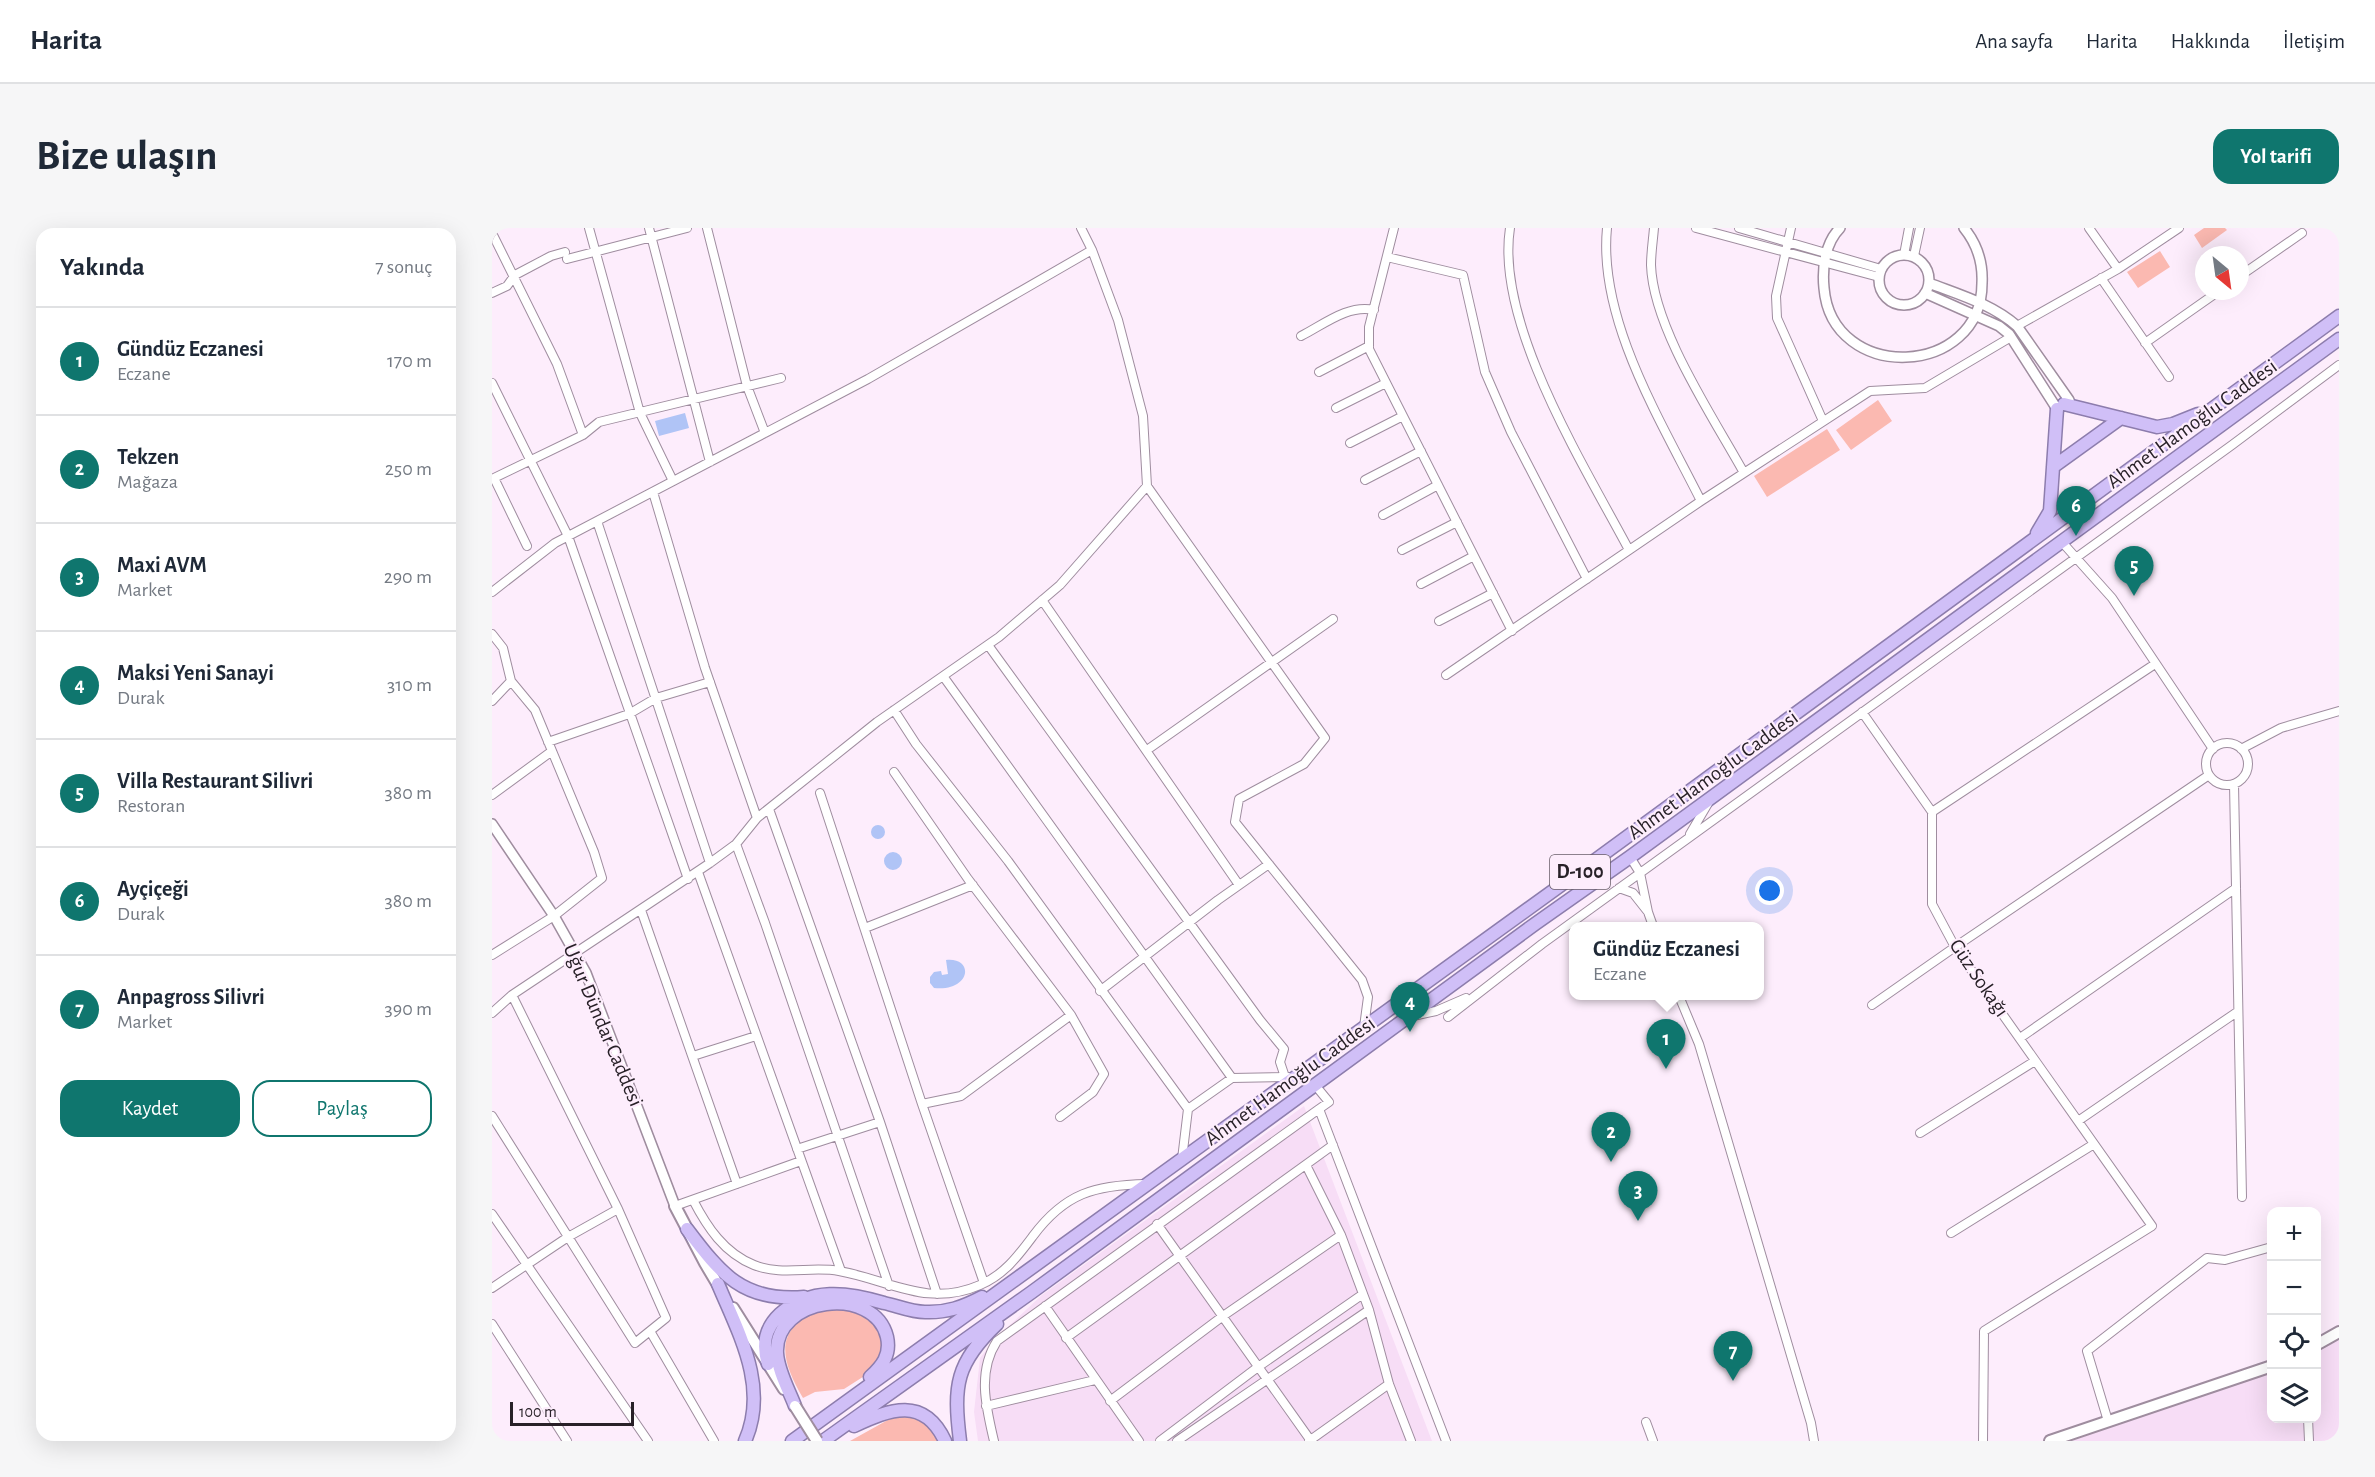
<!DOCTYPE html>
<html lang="tr">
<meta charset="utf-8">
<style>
:root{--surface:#fff;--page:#f6f6f7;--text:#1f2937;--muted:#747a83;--line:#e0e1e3;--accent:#0f766e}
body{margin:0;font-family:"Alegreya Sans",sans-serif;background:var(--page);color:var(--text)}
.controls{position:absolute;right:18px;bottom:18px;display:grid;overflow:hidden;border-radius:12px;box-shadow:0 6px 24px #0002}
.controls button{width:54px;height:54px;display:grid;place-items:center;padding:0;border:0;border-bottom:2px solid var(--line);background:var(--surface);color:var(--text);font:30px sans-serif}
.compass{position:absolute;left:1703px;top:18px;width:54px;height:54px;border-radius:50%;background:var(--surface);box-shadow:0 6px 24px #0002;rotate:151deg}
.scale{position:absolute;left:18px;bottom:15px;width:124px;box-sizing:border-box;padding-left:6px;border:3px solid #282128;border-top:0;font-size:16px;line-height:21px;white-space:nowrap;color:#282128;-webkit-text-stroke:4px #fdedfc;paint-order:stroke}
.you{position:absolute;left:1278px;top:663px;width:21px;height:21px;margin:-15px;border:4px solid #fff;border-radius:50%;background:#1a73e8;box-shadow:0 0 0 9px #1a73e833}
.badge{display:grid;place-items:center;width:39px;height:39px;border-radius:50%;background:var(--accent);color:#fff;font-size:20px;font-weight:700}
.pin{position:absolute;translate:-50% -50px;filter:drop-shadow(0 2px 3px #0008)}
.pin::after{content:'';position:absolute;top:32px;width:21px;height:18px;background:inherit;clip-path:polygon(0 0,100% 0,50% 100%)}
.popup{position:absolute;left:1077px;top:694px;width:195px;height:78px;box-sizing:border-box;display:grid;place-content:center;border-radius:12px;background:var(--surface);filter:drop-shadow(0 2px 4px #0005);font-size:20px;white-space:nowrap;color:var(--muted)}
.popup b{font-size:22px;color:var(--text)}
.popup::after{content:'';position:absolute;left:50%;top:100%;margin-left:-12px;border:12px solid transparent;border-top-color:var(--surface)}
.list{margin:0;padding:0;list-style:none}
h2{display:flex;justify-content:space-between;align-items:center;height:78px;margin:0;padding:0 24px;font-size:26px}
h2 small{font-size:20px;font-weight:400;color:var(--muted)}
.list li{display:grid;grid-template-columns:39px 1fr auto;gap:18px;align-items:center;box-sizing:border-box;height:108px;padding:0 24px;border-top:2px solid var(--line)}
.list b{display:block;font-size:22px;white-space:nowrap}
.list p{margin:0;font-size:20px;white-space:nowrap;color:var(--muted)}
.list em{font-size:20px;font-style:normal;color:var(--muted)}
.actions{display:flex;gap:12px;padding:18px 24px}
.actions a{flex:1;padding:14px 0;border:2px solid var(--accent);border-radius:18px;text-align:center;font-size:21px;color:var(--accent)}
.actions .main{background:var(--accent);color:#fff}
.icon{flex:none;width:33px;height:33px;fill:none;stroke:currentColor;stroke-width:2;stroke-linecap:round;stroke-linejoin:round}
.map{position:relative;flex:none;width:1847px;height:1213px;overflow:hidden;border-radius:18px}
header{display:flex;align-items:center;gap:36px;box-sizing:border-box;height:84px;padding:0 30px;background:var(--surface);border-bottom:2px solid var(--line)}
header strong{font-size:28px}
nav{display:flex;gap:33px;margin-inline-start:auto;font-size:21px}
.intro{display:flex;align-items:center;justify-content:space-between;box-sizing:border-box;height:144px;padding:0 36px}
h1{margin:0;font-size:42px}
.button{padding:15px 27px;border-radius:18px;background:var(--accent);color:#fff;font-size:21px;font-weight:700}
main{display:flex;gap:36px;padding:0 36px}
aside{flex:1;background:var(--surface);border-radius:18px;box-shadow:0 6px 24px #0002}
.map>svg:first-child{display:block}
.built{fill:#f7ddf6}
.green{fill:#fbb9b1}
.water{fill:#b0c4f6}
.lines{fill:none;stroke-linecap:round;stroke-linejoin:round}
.minor-casing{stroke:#9f8d9f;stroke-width:10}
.tertiary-casing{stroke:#9f8d9f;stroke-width:12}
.secondary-casing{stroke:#9f8d9f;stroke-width:14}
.trunk-casing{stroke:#8d7dad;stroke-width:15}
.minor{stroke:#fff;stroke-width:8}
.tertiary{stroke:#fff;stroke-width:9}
.secondary{stroke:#fff;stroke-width:10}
.trunk{stroke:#d0bff7;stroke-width:12}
.secondary-bridge-casing{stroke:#9f8d9f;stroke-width:14;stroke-linecap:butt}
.secondary-bridge{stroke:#fff;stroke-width:10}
.labels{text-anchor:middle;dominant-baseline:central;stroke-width:4.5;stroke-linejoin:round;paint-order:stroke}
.shield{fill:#fdedfc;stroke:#685e68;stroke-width:1.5}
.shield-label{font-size:20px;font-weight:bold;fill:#282128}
.street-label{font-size:21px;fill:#282128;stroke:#fdedfc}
</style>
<header>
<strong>Harita</strong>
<nav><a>Ana sayfa</a><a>Harita</a><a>Hakkında</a><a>İletişim</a></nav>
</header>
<div class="intro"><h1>Bize ulaşın</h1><a class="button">Yol tarifi</a></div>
<main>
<aside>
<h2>Yakında<small>7 sonuç</small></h2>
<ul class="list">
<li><span class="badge">1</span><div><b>Gündüz Eczanesi</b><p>Eczane</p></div><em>170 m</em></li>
<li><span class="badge">2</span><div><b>Tekzen</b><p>Mağaza</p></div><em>250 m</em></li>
<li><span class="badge">3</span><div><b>Maxi AVM</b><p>Market</p></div><em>290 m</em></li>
<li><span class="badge">4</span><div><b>Maksi Yeni Sanayi</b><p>Durak</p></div><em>310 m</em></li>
<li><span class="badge">5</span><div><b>Villa Restaurant Silivri</b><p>Restoran</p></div><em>380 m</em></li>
<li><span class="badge">6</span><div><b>Ayçiçeği</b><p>Durak</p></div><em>380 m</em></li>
<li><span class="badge">7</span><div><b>Anpagross Silivri</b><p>Market</p></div><em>390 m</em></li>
</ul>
<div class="actions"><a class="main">Kaydet</a><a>Paylaş</a></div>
</aside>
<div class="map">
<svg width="1847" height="1213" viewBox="0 0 1847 1213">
<rect width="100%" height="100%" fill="#fdedfc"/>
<path class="built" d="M812,878L940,1213H486L482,1184L488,1130L503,1111L550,1067Z
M1847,1112V1213H1580L1779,1138L1780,1190H1824L1825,1121Z"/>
<path class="green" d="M1712,0H1733L1735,2L1710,20L1702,7Z
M1668,23L1678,39L1646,60L1635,44Z
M1386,172L1400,193L1359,222L1344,202Z
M1335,201L1348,222L1275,269L1262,248Z
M329,1081H363L392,1105L388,1138L352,1161L323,1164L311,1170C289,1132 280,1101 329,1081Z
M403,1188H427L451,1213H358Z"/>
<path class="water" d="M193,185L197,200L167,208L163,193Z
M379 604a7 7 0 1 1 14 0a7 7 0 1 1-14 0Z
M392 633a9 9 0 1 1 18 0a9 9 0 1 1-18 0Z
M454,732C483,729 479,764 442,760L438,755V749L442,744L449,743L450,747L456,746Z"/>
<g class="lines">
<defs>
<path id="minor" d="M97,0L148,185L181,253
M157,0L218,234
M215,0L255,158L273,205
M589,0L600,22L626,92L651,188L655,258L833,510L812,536L747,571L743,594L870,752L876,769L872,799
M902,0L877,99V121L1020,403
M1018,0C1003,96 1093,239 1137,322
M1115,0C1106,92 1169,193 1209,273
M1162,0C1161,12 1159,25 1159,37C1161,100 1221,189 1252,245
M1204,0L1387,49
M1247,0L1389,41
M1299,0L1284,68L1285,90L1331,193
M1597,0L1626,41
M0,5L65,136L91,207L107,194L289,150
M1412,27L1417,0
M1422,28L1428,0
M895,29L971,47L993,144L1019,204L1095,351
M75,31L195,0
M1748,48L1810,5
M1609,50L1677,149
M0,65L15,58L23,47L59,28L73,24
M1525,98L1626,41L1687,0
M809,108C831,97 856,76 882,82
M1653,115L1727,63
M827,144L877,118
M0,155L76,308L196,651
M844,180L894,155
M858,215L911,188
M2,250L35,318
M0,251L91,207
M873,252L929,223
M161,264L213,440L265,590
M891,287L946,257
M105,293L218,635
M1569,313L1620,370L1721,521
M910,322L965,294
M929,356L982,328
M0,364L63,315L376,151L600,22
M550,372L747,657
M947,393L1001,365
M0,406L11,420L19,453L43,482L102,624L110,650L62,688L0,727
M496,417L768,792L792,821L788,834L793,849
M954,447L1209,273L1378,163L1433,160L1519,109
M451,448L740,850
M0,473L19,453
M402,482L424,516L516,633L696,881
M1370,484L1440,584V676L1463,719L1660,998L1492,1103L1491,1213
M56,514L137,486L164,470L218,454
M1714 536a21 21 0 1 1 42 0a21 21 0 1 1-42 0Z
M1749,521L1789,500L1847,483
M655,522L841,391
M402,544L476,651L579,787L612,846L601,864L568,889
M1742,556L1750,969
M328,565L430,876L492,1055
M0,567L60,523
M277,581L388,894L445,1066
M1440,584L1663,436
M1198,606L1218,572
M244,616L273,695L397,1058
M206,644L349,1043
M1127,660L1141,665L1156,684L1148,645L1138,629
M149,682L245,956
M1156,684L1161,698
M373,700L481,657
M608,763L726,672L777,636
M1187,768L1207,816L1319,1195L1322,1213
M1380,777L1463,719L1717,547
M0,785L20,767L218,635L244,616L265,590L385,494L507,409L568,357L655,258
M921,788L944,783L974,770
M956,789L1050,716L1740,217L1847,137
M1528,810L1744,660
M201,828L264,808
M823,857L837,874L827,881L954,1213
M430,876L469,868L579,787
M0,888L143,1115L174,1090L126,981L20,767
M1586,893L1745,784
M1428,905L1543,833
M305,921L388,894
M690,931L696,881L740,850L796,849
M814,937L849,1007L877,1082L897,1156L919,1213
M201,972C215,999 232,1025 262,1037C289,1048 320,1038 347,1043C398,1052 435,1080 488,1057C512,1047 526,1028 541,1008C573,965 603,957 655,956
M183,978L309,933
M0,986L156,1213
M665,996L819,1213
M1459,1005L1602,916
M0,1060L76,1009L126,981
M553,1078L647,1213
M0,1096L75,1213
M158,1103L222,1213
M574,1110L841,917
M618,1173L731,1088L849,1007
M494,1178L603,1152
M1816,1190L1817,1213
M1616,1193L1595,1123L1715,1030L1733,1032L1776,1020
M1154,1194L1161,1213
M502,1213C494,1179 485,1144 505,1113L827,881
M668,1213L766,1139L871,1066
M685,1213L877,1082
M817,1213L897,1156"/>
<path id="tertiary" d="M1348,0C1333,15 1330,40 1332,60C1340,156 1490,150 1490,55C1491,35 1485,16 1472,0
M1387 52a25 25 0 1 1 50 0a25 25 0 1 1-50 0Z
M1433,65L1507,98L1517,106L1565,181L1577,172L1525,98C1500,76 1468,67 1437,55
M0,596L62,688L94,745L183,978"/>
<path id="secondary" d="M183,978L213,1035L229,1062
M241,1080L292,1161
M1824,1117L1847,1104
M1558,1213L1780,1138"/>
<path id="trunk" d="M1572,176L1665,199L1681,196L1706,186
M1561,239L1629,190
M1545,305L1558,283L1565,181
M195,1001C229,1046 251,1074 312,1069
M226,1056C247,1106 277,1159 253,1213
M276,1136C270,1117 272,1101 288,1086C318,1059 356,1064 392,1075C406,1078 419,1084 433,1084C454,1085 471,1079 490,1069
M303,1178C297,1162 286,1143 285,1125C282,1069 382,1056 395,1109C399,1127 390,1138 378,1149
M362,1198C398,1181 432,1168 453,1213
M300,1213L1076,652L1847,88
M331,1213L540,1064L1043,696L1138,629L1847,111
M468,1213C461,1157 464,1135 505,1096"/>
</defs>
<use href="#minor" class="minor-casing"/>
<use href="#tertiary" class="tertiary-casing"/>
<use href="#secondary" class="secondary-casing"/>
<use href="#trunk" class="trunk-casing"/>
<use href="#minor" class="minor"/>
<use href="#tertiary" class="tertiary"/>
<use href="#secondary" class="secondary"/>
<use href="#trunk" class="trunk"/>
<defs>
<path id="secondary-bridge" d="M303,1178L325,1213"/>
</defs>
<use href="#secondary-bridge" class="secondary-bridge-casing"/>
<use href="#secondary-bridge" class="secondary-bridge"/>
</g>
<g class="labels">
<rect class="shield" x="1058" y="627" width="60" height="34" rx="4.5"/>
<g class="shield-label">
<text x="1088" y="644">D-100</text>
</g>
<g class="street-label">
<text transform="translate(1700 196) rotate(-36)">Ahmet Hamoğlu Caddesi</text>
<text transform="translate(1221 547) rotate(-36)">Ahmet Hamoğlu Caddesi</text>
<text transform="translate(1487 750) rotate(56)">Güz Sokağı</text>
<text transform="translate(111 797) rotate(67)">Uğur Dündar Caddesi</text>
<text transform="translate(798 853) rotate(-36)">Ahmet Hamoğlu Caddesi</text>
</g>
</g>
</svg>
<div class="controls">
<button>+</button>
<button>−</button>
<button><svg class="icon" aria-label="locate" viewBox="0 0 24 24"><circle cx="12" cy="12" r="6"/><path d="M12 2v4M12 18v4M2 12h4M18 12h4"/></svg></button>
<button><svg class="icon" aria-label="layers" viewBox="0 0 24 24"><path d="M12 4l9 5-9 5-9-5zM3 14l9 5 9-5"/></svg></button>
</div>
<svg class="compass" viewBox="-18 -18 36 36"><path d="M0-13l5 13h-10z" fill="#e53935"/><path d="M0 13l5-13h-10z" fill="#747a83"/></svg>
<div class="scale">100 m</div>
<div class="you"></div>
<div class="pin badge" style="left:1174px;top:841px">1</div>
<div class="popup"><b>Gündüz Eczanesi</b>Eczane</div>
<div class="pin badge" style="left:1119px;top:934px">2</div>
<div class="pin badge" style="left:1146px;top:993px">3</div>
<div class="pin badge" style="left:918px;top:804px">4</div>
<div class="pin badge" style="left:1642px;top:368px">5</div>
<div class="pin badge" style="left:1584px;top:308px">6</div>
<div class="pin badge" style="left:1241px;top:1153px">7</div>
</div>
</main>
